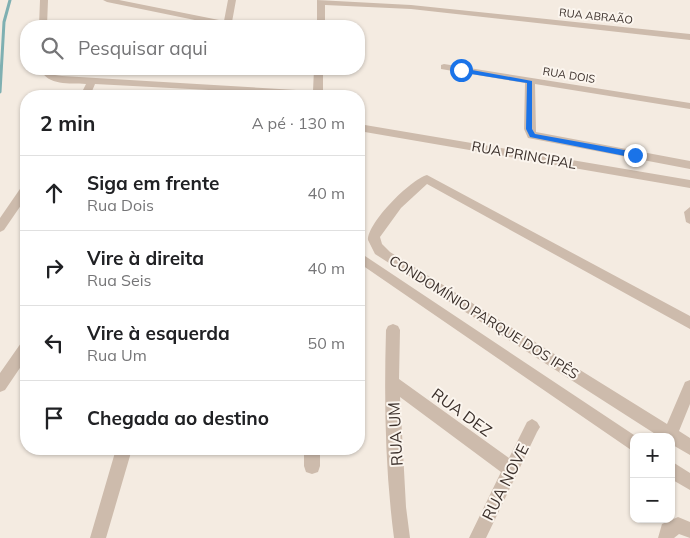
<!DOCTYPE html>
<html lang="pt">
<meta charset="utf-8">
<style>
:root{--surface:#fff;--page:#f6f6f6;--text:#202124;--muted:#757577;--line:#e0e0e0}
body{margin:0;font-family:Mulish,sans-serif;background:var(--page);color:var(--text)}
.controls{position:absolute;right:15px;bottom:15px;display:grid;overflow:hidden;border-radius:10px;box-shadow:0 1px 4px #0004}
.controls button{width:45px;height:45px;display:grid;place-items:center;padding:0;border:0;border-bottom:1px solid var(--line);background:var(--surface);color:var(--text);font:25px sans-serif}
.stop{position:absolute;width:15px;height:15px;margin:-11px;border:4px solid #1a73e8;border-radius:50%;background:#fff}
.stop.end{background:#1a73e8;border-color:#fff;box-shadow:0 1px 5px #0008}
.list{margin:0;padding:0;list-style:none}
h2{display:flex;justify-content:space-between;align-items:center;height:65px;margin:0;padding:0 20px;font-size:21px}
h2 small{font-size:16px;font-weight:400;color:var(--muted)}
.list li{display:grid;grid-template-columns:32px 1fr auto;gap:15px;align-items:center;box-sizing:border-box;height:75px;padding:0 20px;border-top:1px solid var(--line)}
.list b{display:block;font-size:19px;white-space:nowrap}
.list p{margin:0;font-size:16px;white-space:nowrap;color:var(--muted)}
.list em{font-size:16px;font-style:normal;color:var(--muted)}
.icon{flex:none;width:28px;height:28px;fill:none;stroke:currentColor;stroke-width:2;stroke-linecap:round;stroke-linejoin:round}
.map{position:relative;flex:none;width:690px;height:538px;overflow:hidden}
.search{position:absolute;background:var(--surface);box-shadow:0 1px 4px #0004;left:20px;top:20px;width:345px;height:55px;display:flex;align-items:center;gap:12px;box-sizing:border-box;padding:0 18px;border-radius:20px;color:var(--muted);font-size:19px}
.panel{position:absolute;background:var(--surface);box-shadow:0 1px 4px #0004;left:20px;top:90px;width:345px;height:365px;border-radius:20px}
.map>svg:first-child{display:block}
.lines{fill:none;stroke-linecap:round;stroke-linejoin:round}
.stream{stroke:#7fb0b2;stroke-width:3}
.minor{fill:#cdbbac;fill-rule:evenodd}
.route{fill:#1a73e8}
.labels{text-anchor:middle;dominant-baseline:central;stroke-width:4;stroke-linejoin:round;paint-order:stroke}
.far-street-label{font-size:11px;fill:#3b302b;stroke:#fbf5ee}
.street-label{font-size:14px;fill:#3b302b;stroke:#fbf5ee}
.near-street-label{font-size:16px;fill:#3b302b;stroke:#fbf5ee}
</style>
<div class="map">
<svg width="690" height="538" viewBox="0 0 690 538">
<rect width="100%" height="100%" fill="#f4ebe1"/>
<g class="lines">
<path class="stream" d="M0,92L4,22L10,0"/>
<path class="minor" d="M40,0H48L47,26H39Z
M103,0H119L224,21L228,0H236L232,22L241,26H224L107,2Z
M317,0L411,5L690,34V40L411,9L325,5V26H317Z
M444,64L690,103V109L535,84L536,132L690,161V169L528,138L524,129L525,83L441,69V65Z
M40,69H48L55,75L62,76L313,91L314,69H323V96L95,84L90,96H80L86,84C69,83 48,86 40,69Z
M359,124L690,180V188L359,131Z
M427,175L690,316V329L427,184L401,208L380,237L382,244L390,252L667,424L685,382L690,380V404L679,431L690,438V455L671,444V437H660L375,254L368,240C368,222 410,180 427,175Z
M26,185V198L4,230L0,232V218L22,186Z
M690,207V224L686,222L684,212Z
M359,252L637,437H634V452L359,263Z
M393,324L398,326L400,330L399,379L509,458L527,422L532,419L537,422L540,427L537,432L486,538H469L501,472L400,397L406,507L410,538H394C385,469 384,399 386,330L388,326Z
M26,342V359L5,390L0,392V373L21,343Z
M116,449H132L106,538H90Z
M304,449H320V466L318,472L312,474L306,472L304,466Z
M671,461L690,473V490L671,479Z
M678,517L690,522V538L679,534L674,538H658L662,524Z"/>
</g>
<path class="route" d="M461,68L532,81V129L535,134L635,152L638,155L635,158L530,137L526,129L527,83L459,72Z"/>
<g class="labels">
<g class="far-street-label">
<text transform="translate(596 16) rotate(6)">RUA ABRAÃO</text>
<text transform="translate(569 75) rotate(9)">RUA DOIS</text>
</g>
<g class="street-label">
<text transform="translate(524 155) rotate(10)">RUA PRINCIPAL</text>
<text transform="translate(484 317) rotate(32)">CONDOMÍNIO PARQUE DOS IPÊS</text>
</g>
<g class="near-street-label">
<text transform="translate(462 412) rotate(36)">RUA DEZ</text>
<text transform="translate(395 434) rotate(-93)">RUA UM</text>
<text transform="translate(505 482) rotate(-63)">RUA NOVE</text>
</g>
</g>
</svg>
<div class="controls">
<button>+</button>
<button>−</button>
</div>
<div class="stop" style="left:461px;top:70px"></div>
<div class="stop end" style="left:635px;top:155px"></div>
<div class="search"><svg class="icon" aria-label="search" viewBox="0 0 24 24"><circle cx="10" cy="10" r="6"/><path d="M15 15l6 6"/></svg>Pesquisar aqui</div>
<section class="panel">
<h2>2 min<small>A pé · 130 m</small></h2>
<ul class="list">
<li><svg class="icon" aria-label="ahead" viewBox="0 0 24 24"><path d="M12 20V5M6 11l6-6 6 6"/></svg><div><b>Siga em frente</b><p>Rua Dois</p></div><em>40 m</em></li>
<li><svg class="icon" aria-label="right" viewBox="0 0 24 24"><path d="M7 20v-9h11M14 6l5 5-5 5"/></svg><div><b>Vire à direita</b><p>Rua Seis</p></div><em>40 m</em></li>
<li><svg class="icon" aria-label="left" viewBox="0 0 24 24"><path d="M17 20v-9H6M10 6l-5 5 5 5"/></svg><div><b>Vire à esquerda</b><p>Rua Um</p></div><em>50 m</em></li>
<li><svg class="icon" aria-label="arrive" viewBox="0 0 24 24"><path d="M6 21V4h12l-3 4 3 4H6"/></svg><div><b>Chegada ao destino</b></div></li>
</ul>
</section>
</div>
